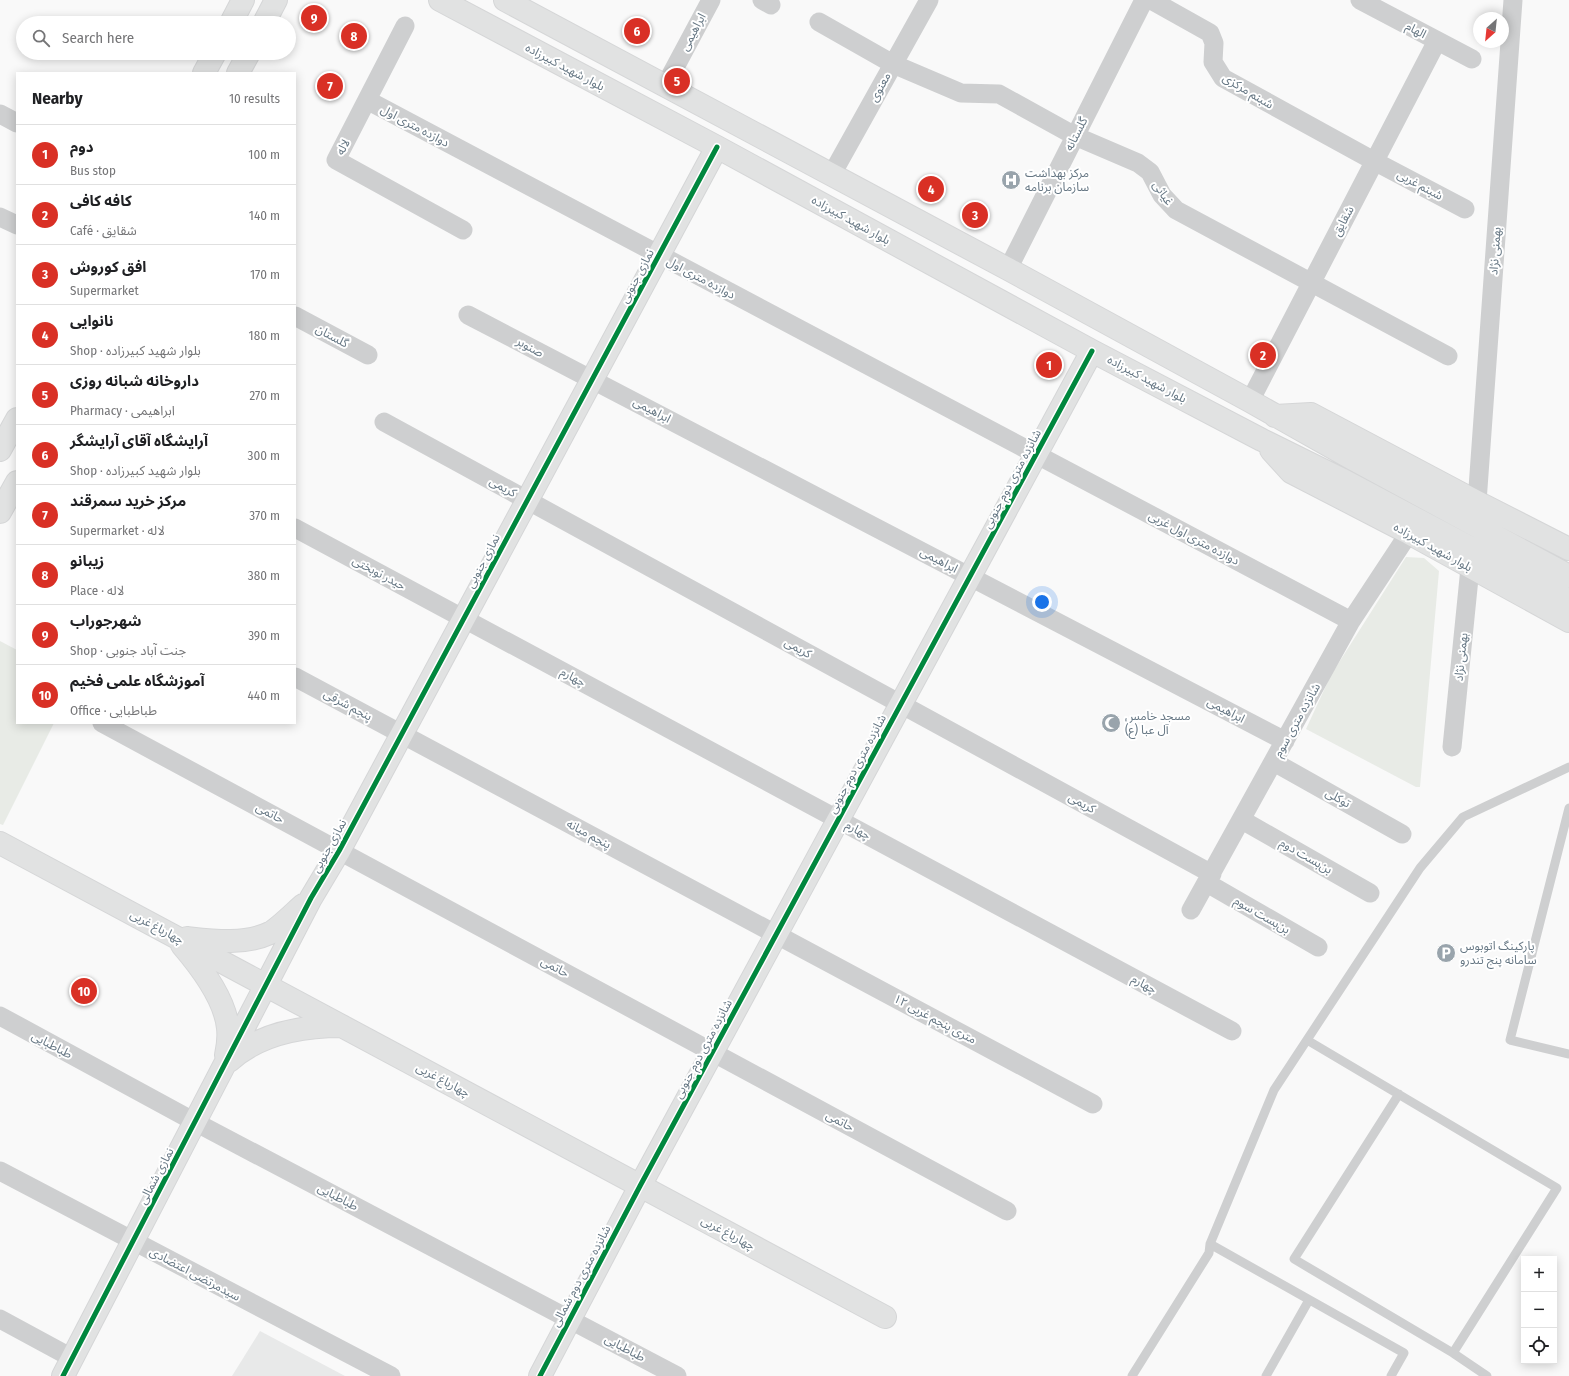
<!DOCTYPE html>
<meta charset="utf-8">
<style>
:root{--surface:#fff;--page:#f2f2f2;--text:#202124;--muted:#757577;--line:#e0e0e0;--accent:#d93025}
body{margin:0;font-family:"Fira Sans Condensed","Noto Sans Arabic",sans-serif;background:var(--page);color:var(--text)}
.controls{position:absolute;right:12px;bottom:12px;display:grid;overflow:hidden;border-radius:0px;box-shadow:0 2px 10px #0003}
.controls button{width:36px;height:36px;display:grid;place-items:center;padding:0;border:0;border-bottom:1px solid var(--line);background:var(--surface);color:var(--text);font:20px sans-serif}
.compass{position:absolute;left:1473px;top:12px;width:36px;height:36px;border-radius:50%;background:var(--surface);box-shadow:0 2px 10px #0003;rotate:207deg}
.you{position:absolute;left:1042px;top:602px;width:14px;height:14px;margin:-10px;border:3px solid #fff;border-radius:50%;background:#1a73e8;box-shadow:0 0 0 6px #1a73e833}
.badge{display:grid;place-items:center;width:26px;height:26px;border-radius:50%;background:var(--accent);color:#fff;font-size:13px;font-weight:700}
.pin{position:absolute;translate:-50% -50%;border:2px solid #fff;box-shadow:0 1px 4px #0006}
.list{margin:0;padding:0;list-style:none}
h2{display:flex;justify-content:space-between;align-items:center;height:52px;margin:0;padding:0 16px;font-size:17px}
h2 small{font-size:13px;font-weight:400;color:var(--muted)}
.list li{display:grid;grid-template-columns:26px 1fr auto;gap:12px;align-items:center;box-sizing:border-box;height:60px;padding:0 16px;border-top:1px solid var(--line)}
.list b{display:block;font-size:15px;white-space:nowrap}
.list p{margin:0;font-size:13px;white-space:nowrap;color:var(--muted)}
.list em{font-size:13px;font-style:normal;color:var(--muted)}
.icon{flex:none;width:22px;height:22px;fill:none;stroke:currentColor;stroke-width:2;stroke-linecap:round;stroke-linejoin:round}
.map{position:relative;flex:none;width:1569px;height:1376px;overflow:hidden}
.search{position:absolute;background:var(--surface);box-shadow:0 2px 10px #0003;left:16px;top:16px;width:280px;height:44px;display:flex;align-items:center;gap:10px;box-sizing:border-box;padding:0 14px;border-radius:22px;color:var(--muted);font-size:15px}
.panel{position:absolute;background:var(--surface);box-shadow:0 2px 10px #0003;left:16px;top:72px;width:280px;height:652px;border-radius:0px}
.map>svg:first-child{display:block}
.built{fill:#e8e9e9}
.green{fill:#e8ebe6}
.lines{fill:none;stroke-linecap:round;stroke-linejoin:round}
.secondary-casing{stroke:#d5d6d7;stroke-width:24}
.lane{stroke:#cecfd0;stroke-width:9}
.street{stroke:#cecfd0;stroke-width:19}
.secondary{stroke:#e1e2e2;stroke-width:22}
.cycleway-casing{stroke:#fff;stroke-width:8}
.cycleway{stroke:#00873e;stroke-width:5}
.labels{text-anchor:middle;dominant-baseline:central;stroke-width:4;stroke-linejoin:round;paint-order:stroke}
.street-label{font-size:12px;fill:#657683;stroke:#fff}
.poi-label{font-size:12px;fill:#657683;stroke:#fff;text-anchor:start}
</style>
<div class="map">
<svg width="1569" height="1376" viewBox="0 0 1569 1376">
<rect width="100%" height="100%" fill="#f9f9f9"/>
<path class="built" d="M260,1331L345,1376H232Z"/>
<path class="green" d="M1406,557L1424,558L1439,571L1420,787H1416L1306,729L1331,675Z
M0,641L17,650V723H54L3,825L0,824Z"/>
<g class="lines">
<defs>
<path id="secondary" d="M440,0L717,147L1092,351L1262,440L1341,479L1569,600
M505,0L1008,269L1250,401L1351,458L1569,576
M231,23L243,0
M264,23L276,0
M204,73L215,53
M238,73L249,53
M1275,416L1311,414L1477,502L1569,549
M0,450L17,419
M1271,450L1291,472L1409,533L1569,621
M0,512L17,482
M0,843L885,1317
M187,938C214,941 244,945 270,933C279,928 295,912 303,905
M182,945C200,966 225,999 228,1028C229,1037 228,1046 226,1055
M229,1061C260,1033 302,1026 342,1026
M63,1376L311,898L339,851L717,147
M540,1376L640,1186L1092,351"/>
</defs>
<use href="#secondary" class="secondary-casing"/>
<path class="lane" d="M1569,808L1510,1040L1569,1054
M1307,1040L1557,1188L1453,1353L1294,1259L1399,1094
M1210,1244L1404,1353L1391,1376
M1453,1353L1487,1376
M1132,1376L1209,1253L1210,1244L1274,1090L1420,868L1463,817L1569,767
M1266,1376L1309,1300"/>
<path class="street" d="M762,0L771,5
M1151,0L1210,33L1214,43L1213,62L1223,78L1374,161L1465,209
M1360,0L1472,59
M819,22L893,64L961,93L999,94L1075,136L1138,163L1150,172L1162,195L1176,210L1448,356
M405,26L336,160L463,230
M665,86L711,0
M367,100L1351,621
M0,114L17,123
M832,174L929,0
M0,217L17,225
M1008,269L1144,0
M468,315L1285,741
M295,316L368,355
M1250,401L1437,41
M384,422L1212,874
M1477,502L1513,0
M295,528L1232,1031
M295,677L1093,1104
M102,723L1007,1211
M1452,747L1470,568
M1274,762L1402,834
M1242,820L1370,893
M1207,883L1318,947
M1191,910L1351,621L1409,533
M0,1016L195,1122L677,1376
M0,1171L391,1376
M0,1319L72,1358"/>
<use href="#secondary" class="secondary"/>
<defs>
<path id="cycleway" d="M63,1376L311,898L339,851L717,147
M540,1376L640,1186L1092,351"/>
</defs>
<use href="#cycleway" class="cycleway-casing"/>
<use href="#cycleway" class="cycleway"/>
</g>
<defs>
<symbol id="hospital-disc" viewBox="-11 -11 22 22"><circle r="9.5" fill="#99a4ac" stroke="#fff"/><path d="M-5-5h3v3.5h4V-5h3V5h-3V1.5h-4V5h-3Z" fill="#fff"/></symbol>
<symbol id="mosque-disc" viewBox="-11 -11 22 22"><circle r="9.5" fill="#99a4ac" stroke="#fff"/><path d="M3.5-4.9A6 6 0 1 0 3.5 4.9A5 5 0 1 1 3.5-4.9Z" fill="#fff"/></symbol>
<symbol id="parking-disc" viewBox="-11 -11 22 22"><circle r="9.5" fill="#99a4ac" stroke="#fff"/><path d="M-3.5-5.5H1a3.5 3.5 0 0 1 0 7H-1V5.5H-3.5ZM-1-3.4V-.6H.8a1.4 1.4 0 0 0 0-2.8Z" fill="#fff"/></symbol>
</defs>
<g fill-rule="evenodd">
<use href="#hospital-disc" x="1000" y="169" width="22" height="22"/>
<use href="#mosque-disc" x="1100" y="712" width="22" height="22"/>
<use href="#parking-disc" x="1435" y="942" width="22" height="22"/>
</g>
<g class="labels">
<g class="street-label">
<text transform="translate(1416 30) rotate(28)">الهام</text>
<text transform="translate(693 32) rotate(-62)">ابراهیمی</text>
<text transform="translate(565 67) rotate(28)">بلوار شهید کبیرزاده</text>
<text transform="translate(880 87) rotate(-61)">معنوی</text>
<text transform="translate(1248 91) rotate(31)">شبنم مرکزی</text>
<text transform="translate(415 126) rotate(28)">دوازده متری اول</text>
<text transform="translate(1076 134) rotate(-63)">گلستانه</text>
<text transform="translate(343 147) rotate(-62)">لاله</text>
<text transform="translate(1420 185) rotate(28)">شبنم غربی</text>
<text transform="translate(1163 193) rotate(55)">غیاثی</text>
<text transform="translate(851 220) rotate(29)">بلوار شهید کبیرزاده</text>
<text transform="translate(1343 221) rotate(-62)">شقایق</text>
<text transform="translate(1495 251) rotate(-86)">بهمنی نژاد</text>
<text transform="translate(637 276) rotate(-62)">نمازی جنوبی</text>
<text transform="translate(701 278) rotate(28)">دوازده متری اول</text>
<text transform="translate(332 336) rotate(28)">گلستان</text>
<text transform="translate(530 347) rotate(28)">صنوبر</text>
<text transform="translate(1147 379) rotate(28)">بلوار شهید کبیرزاده</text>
<text transform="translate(652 410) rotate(28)">ابراهیمی</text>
<text transform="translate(1012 479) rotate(-62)">شانزده متری دوم جنوبی</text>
<text transform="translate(503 487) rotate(29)">کریمی</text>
<text transform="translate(1194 538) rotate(28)">دوازده متری اول غربی</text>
<text transform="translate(1433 547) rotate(29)">بلوار شهید کبیرزاده</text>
<text transform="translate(939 560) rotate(28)">ابراهیمی</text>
<text transform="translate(483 561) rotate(-62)">نمازی جنوبی</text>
<text transform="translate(379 573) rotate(28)">حیدر نوبختی</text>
<text transform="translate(798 648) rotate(29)">کریمی</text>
<text transform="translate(1461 657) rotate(-84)">بهمنی نژاد</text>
<text transform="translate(573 677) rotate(28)">چهارم</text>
<text transform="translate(348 705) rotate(28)">پنجم شرقی</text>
<text transform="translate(1226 710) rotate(28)">ابراهیمی</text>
<text transform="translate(1297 720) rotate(-61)">شانزده متری سوم</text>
<text transform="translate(857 764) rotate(-62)">شانزده متری دوم جنوبی</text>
<text transform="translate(1338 798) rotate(29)">توکلی</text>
<text transform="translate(1082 803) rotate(29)">کریمی</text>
<text transform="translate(270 813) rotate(28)">حاتمی</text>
<text transform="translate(858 830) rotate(28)">چهارم</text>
<text transform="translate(589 834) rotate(28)">پنجم میانه</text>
<text transform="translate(329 846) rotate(-61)">نمازی جنوبی</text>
<text transform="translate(1306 856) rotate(30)">بن‌بست دوم</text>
<text transform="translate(1262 915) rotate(30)">بن‌بست سوم</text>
<text transform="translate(157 927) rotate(28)">چهارباغ غربی</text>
<text transform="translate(555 967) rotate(28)">حاتمی</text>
<text transform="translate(1144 984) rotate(28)">چهارم</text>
<text transform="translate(935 1019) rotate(28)">۱۲ متری پنجم غربی</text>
<text transform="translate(52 1045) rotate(28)">طباطبایی</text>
<text transform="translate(703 1049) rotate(-62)">شانزده متری دوم جنوبی</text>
<text transform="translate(443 1080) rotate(28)">چهارباغ غربی</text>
<text transform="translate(840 1121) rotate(28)">حاتمی</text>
<text transform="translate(156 1176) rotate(-62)">نمازی شمالی</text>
<text transform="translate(338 1197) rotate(28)">طباطبایی</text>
<text transform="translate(728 1233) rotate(28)">چهارباغ غربی</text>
<text transform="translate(195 1274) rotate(28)">سیدمرتضی اعتضادی</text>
<text transform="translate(581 1276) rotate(-62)">شانزده متری دوم شمالی</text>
<text transform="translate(625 1348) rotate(28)">طباطبایی</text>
</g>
<g class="poi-label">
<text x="1025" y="173">مرکز بهداشت<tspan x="1025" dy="14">سازمان برنامه</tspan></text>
<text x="1125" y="716">مسجد خامس<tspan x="1125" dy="14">آل عبا (ع)</tspan></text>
<text x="1460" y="946">پارکینگ اتوبوس<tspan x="1460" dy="14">سامانه پنج تندرو</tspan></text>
</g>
</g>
</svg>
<div class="controls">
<button>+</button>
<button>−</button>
<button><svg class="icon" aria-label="locate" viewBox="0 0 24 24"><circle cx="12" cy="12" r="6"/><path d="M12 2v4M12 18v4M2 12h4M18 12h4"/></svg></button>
</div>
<svg class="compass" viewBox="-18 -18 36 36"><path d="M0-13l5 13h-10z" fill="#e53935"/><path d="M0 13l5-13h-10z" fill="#757577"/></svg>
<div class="you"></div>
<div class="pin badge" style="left:1049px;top:365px">1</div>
<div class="pin badge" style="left:1263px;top:355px">2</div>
<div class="pin badge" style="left:975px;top:215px">3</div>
<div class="pin badge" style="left:931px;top:189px">4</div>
<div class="pin badge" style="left:677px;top:81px">5</div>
<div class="pin badge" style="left:637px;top:31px">6</div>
<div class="pin badge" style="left:330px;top:86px">7</div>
<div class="pin badge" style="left:354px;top:36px">8</div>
<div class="pin badge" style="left:314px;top:18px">9</div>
<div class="pin badge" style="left:84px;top:991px">10</div>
<div class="search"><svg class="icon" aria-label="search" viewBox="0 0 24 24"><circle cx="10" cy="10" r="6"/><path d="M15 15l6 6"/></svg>Search here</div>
<section class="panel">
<h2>Nearby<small>10 results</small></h2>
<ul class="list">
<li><span class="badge">1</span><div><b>دوم</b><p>Bus stop</p></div><em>100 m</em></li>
<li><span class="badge">2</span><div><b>کافه کافی</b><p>Café · شقایق</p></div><em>140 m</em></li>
<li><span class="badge">3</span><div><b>افق کوروش</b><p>Supermarket</p></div><em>170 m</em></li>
<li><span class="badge">4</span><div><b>نانوایی</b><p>Shop · بلوار شهید کبیرزاده</p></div><em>180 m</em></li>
<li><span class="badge">5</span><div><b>داروخانه شبانه روزی</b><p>Pharmacy · ابراهیمی</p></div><em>270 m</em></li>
<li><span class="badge">6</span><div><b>آرایشگاه آقای آرایشگر</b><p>Shop · بلوار شهید کبیرزاده</p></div><em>300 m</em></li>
<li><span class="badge">7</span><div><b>مرکز خرید سمرقند</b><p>Supermarket · لاله</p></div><em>370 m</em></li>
<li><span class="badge">8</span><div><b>زیبانو</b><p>Place · لاله</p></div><em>380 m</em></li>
<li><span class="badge">9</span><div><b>شهرجوراب</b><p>Shop · جنت آباد جنوبی</p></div><em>390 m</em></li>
<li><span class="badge">10</span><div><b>آموزشگاه علمی فخیم</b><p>Office · طباطبایی</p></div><em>440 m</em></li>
</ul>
</section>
</div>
